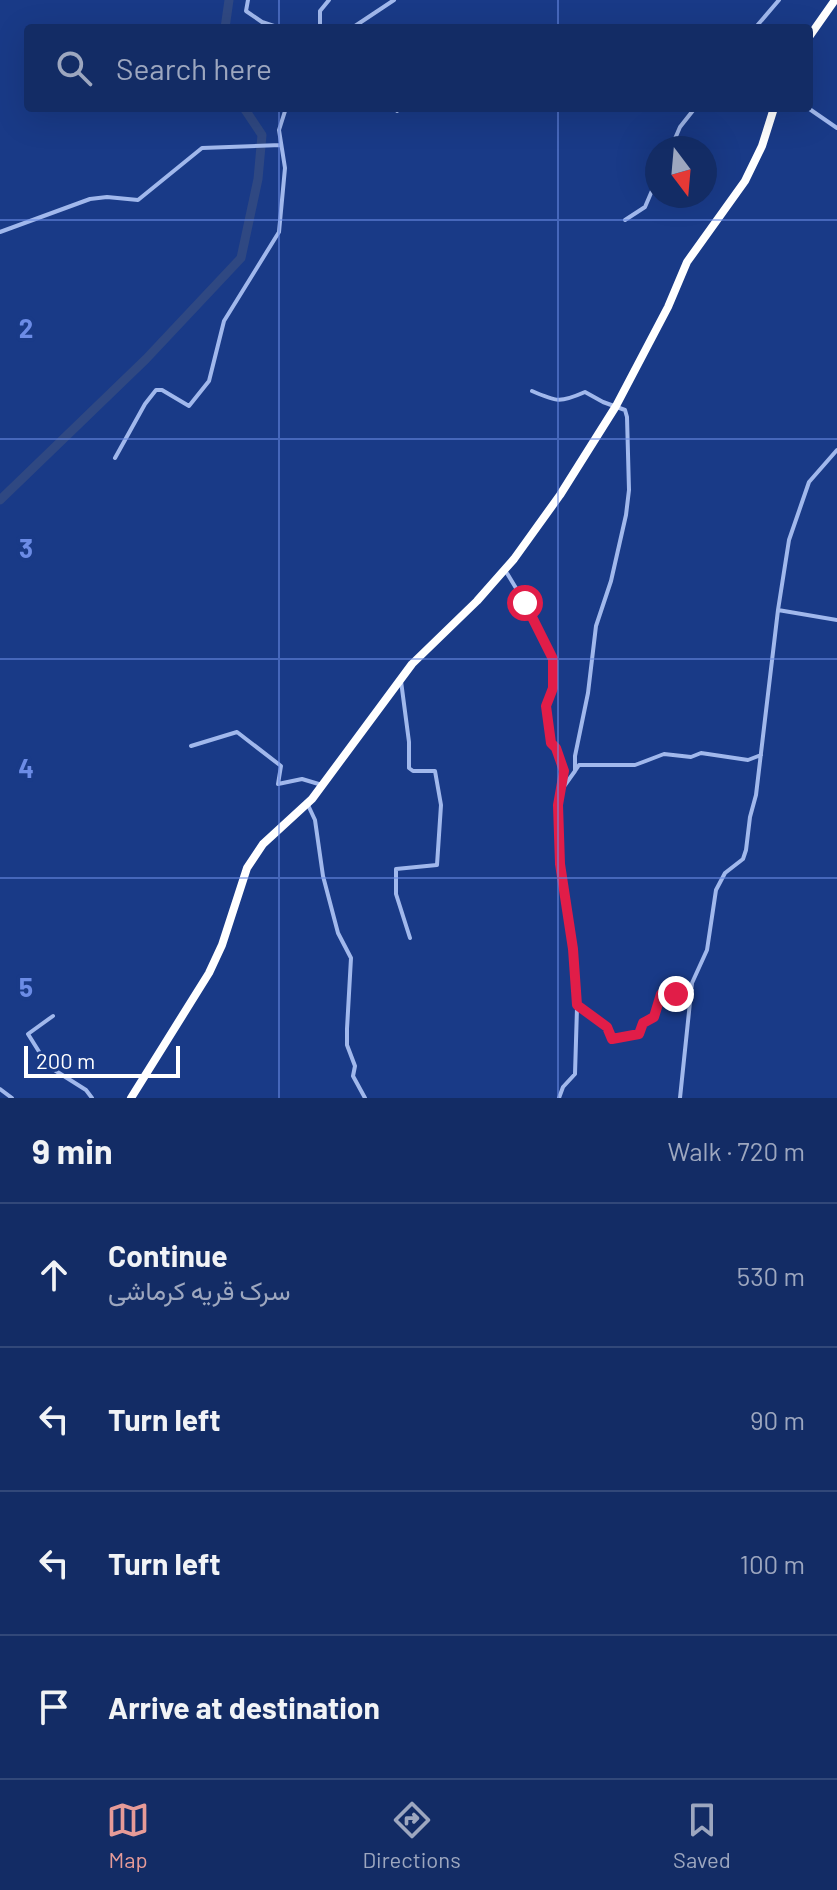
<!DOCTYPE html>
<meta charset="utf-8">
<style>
:root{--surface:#132c65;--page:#1c346b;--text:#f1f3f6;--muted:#9da7bf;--line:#324879;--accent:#e69b98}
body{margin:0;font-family:Barlow,Vazirmatn,sans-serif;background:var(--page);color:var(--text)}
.compass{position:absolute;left:645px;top:136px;width:72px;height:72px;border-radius:50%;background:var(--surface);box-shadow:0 8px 32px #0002;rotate:164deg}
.scale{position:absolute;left:24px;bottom:20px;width:156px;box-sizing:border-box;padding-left:8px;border:4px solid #fff;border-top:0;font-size:22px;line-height:28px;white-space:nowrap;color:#fff;-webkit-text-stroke:6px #193a87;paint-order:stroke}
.stop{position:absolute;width:24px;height:24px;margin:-18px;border:6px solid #e11d48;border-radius:50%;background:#fff}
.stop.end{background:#e11d48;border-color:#fff;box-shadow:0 2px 8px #0008}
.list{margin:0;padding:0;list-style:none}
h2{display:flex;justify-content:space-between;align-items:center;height:104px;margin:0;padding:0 32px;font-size:34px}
h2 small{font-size:26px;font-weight:400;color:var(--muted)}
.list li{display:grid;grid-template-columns:52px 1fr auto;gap:24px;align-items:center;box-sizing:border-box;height:144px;padding:0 32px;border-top:2px solid var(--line)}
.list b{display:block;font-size:30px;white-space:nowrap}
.list p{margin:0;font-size:26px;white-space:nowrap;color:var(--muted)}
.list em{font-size:26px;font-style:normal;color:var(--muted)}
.icon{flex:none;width:44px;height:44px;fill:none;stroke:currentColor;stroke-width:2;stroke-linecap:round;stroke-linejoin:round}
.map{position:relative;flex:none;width:837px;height:1098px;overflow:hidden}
.search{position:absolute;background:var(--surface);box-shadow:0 8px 32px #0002;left:24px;right:24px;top:24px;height:88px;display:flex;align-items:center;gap:20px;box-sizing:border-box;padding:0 28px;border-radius:8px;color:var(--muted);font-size:30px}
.sheet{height:680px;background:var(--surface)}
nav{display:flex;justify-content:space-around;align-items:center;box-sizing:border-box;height:112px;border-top:2px solid var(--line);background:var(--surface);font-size:22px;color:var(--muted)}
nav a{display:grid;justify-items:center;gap:4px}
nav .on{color:var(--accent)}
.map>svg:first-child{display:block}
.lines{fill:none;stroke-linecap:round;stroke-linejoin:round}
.river{stroke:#2f4882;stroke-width:9}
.street{stroke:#a1b8ec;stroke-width:4}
.highway{stroke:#fff;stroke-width:8}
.route{stroke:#e11d48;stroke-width:10}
.grid{fill:none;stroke:#6c8ce6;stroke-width:2;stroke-opacity:0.55}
.grid-label{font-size:26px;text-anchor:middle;font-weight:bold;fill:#6c8ce6;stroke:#193a87;stroke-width:7;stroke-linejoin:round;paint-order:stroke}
</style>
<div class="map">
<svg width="837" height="1098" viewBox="0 0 837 1098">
<rect width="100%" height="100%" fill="#193a87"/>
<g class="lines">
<path class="river" d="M225,28L229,0
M0,500L146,359L241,258L258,179L262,135L244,108"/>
<path class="street" d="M248,0L246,11L262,22L280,28
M320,28V11L329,0
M352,28L394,0
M755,28L779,0
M395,108L397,111
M808,108L837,128
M671,148L680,127L695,108
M625,220L645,207L657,179
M0,232L90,199L107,197L138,200L202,148L281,145
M532,391C557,402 560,403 585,392L603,402L625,410L627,417L629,490L626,515L611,581L596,626L588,693L575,756V771L565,785
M115,458L145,404L156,390H162L189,406L209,381L224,321L279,232L285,168L279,130L286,108
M505,570L525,603L553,659L552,696L546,706L551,743L556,748L564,771L558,805L560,864L573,949L577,1008L575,1074L563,1087L559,1098
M778,610L837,620
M401,681L409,742V768L413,771H435L441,805L437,865L396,869V894L410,938
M191,746L237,732L281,766L278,784L302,779L322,785
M575,771L579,765H635L664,754L691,757L701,753L748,760L761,755
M308,805L315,820L323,876L338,933L351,958L347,1029V1045L355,1066L353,1076L365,1098
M577,1005L607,1027L612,1039L639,1034L643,1023L654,1017L661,994L670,989L676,994L684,995L692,990
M53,1016L28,1034L48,1066L86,1090L92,1098
M0,1089L12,1098
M680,1098L692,983L707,950L716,890L725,873L743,859L746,850L750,817L756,795L778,610L789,540L809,482L837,450"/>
<path class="highway" d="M809,37L835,0
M131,1098L209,973L222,945L247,868L263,844L312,799L412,664L477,601L514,559L560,495L616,406L668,307L687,262L745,181L762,146L774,108"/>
</g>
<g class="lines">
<path class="route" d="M525,603L553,659V688L546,706L551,743L556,748L564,771L558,805L560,864L573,949L577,1005L607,1027L612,1039L639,1034L643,1023L654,1017L661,994L670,989L676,994"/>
</g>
<path class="grid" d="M279,0V28M558,0V28M279,108V1098M558,108V1098M0,220H837M0,439H837M0,659H837M0,878H837"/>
<g class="grid-label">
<text x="26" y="338">2</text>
<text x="26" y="558">3</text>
<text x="26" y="778">4</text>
<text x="26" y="997">5</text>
</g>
</svg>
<svg class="compass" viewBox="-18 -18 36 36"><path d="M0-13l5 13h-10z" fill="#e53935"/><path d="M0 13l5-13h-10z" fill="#9da7bf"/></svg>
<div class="scale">200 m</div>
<div class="stop" style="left:525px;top:603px"></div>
<div class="stop end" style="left:676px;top:994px"></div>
<div class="search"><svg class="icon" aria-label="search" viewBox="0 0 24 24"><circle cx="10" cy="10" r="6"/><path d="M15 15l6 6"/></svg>Search here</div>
</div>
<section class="sheet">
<h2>9 min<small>Walk · 720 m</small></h2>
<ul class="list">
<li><svg class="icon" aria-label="ahead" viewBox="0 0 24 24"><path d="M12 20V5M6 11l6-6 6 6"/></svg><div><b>Continue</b><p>سرک قریه کرماشی</p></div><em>530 m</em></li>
<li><svg class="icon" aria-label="left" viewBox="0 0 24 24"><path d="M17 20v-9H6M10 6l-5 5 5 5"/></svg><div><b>Turn left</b></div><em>90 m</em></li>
<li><svg class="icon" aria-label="left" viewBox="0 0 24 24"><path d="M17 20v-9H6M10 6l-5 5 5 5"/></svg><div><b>Turn left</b></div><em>100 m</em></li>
<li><svg class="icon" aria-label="arrive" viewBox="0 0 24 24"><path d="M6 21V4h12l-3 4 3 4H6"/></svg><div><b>Arrive at destination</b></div></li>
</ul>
</section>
<nav>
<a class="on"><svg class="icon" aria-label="map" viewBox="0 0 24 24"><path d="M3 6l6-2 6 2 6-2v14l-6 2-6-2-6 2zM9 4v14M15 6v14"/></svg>Map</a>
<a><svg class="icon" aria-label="directions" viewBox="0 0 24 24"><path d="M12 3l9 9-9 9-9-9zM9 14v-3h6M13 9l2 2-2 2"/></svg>Directions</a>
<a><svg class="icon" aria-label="saved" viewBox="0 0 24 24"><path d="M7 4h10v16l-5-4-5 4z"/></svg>Saved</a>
</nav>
